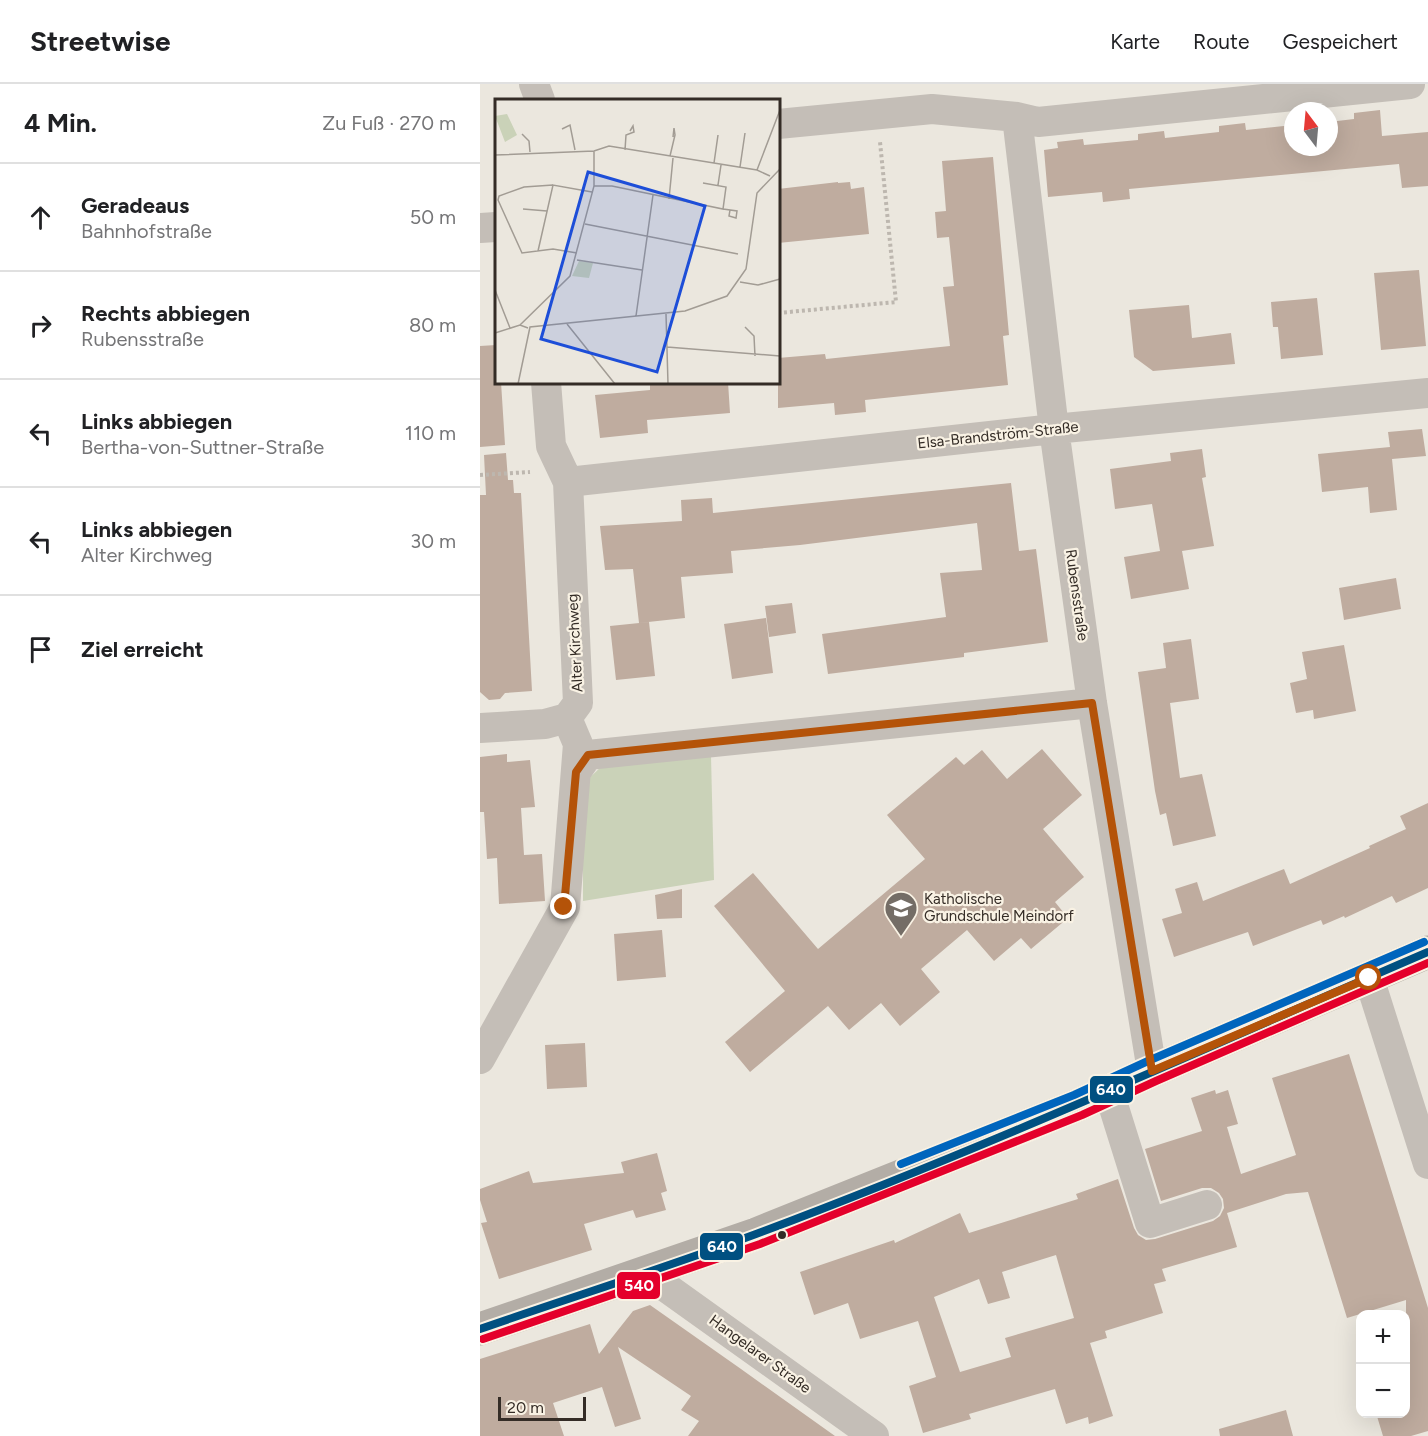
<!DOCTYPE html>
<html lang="de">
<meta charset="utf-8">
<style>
:root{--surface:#fff;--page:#f2f2f2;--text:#202124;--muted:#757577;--line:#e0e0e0}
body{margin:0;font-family:Figtree,sans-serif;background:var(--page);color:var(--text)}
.controls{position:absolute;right:18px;bottom:18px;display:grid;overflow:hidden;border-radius:12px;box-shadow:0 6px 24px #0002}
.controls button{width:54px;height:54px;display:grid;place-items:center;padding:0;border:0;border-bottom:2px solid var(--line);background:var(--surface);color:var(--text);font:30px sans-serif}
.compass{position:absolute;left:804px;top:18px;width:54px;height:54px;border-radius:50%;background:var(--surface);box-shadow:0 6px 24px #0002;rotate:344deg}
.scale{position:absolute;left:18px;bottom:15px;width:88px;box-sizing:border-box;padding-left:6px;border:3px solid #342c26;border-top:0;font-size:16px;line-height:21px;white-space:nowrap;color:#342c26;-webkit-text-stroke:4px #f9f2e4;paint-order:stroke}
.stop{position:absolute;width:18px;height:18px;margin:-14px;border:4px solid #b45309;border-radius:50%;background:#fff}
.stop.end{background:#b45309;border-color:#fff;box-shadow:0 2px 6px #0008}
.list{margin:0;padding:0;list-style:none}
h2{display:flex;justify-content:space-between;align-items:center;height:78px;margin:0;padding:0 24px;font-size:26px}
h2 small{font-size:20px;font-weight:400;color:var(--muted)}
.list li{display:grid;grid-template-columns:39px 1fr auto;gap:18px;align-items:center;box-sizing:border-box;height:108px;padding:0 24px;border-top:2px solid var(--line)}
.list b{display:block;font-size:22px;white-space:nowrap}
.list p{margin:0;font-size:20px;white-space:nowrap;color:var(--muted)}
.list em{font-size:20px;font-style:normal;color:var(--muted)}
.icon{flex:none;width:33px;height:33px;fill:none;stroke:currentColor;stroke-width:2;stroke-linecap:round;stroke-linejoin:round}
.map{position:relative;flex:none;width:948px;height:1352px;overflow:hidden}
header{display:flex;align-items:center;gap:36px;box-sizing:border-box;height:84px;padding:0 30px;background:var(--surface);border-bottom:2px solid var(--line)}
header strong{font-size:28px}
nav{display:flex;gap:33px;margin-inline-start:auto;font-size:21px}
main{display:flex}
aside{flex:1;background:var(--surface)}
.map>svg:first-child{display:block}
.green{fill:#cad2b8}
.building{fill:#bfac9f;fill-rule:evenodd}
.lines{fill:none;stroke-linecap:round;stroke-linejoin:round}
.path{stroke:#bdb7af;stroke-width:4;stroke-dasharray:3 3;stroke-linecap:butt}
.minor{stroke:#c4beb7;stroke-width:30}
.major{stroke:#b3ada6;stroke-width:33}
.bus-1-casing{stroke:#f9f2e4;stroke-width:12}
.bus-2-casing{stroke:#f9f2e4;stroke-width:12}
.bus-3-casing{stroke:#f9f2e4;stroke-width:12}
.bus-1{stroke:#005081;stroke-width:8}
.bus-2{stroke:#e4002b;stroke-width:8}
.bus-3{stroke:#0065bd;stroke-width:8}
.route{stroke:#b45309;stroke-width:8}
.bus-dot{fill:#342c26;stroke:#f9f2e4;stroke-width:2}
.labels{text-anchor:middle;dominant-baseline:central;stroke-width:4.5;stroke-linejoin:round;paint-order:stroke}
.street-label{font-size:15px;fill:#342c26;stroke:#f9f2e4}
.poi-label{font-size:15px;fill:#342c26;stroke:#f9f2e4;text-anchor:start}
.inset-road{fill:none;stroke:#a29c94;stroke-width:1.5}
.view{fill:#1d4ed8;fill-opacity:0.15;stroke:#1d4ed8;stroke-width:3}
.inset-edge{fill:none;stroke:#342c26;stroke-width:3}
.line-badge{stroke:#f9f2e4;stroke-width:2}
.badge-label{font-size:16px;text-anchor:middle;font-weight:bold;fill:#fff}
</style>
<header>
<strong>Streetwise</strong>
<nav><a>Karte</a><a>Route</a><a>Gespeichert</a></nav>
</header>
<main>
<aside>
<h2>4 Min.<small>Zu Fuß · 270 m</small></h2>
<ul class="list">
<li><svg class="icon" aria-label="ahead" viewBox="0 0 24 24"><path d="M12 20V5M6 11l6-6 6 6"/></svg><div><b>Geradeaus</b><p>Bahnhofstraße</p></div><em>50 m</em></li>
<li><svg class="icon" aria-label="right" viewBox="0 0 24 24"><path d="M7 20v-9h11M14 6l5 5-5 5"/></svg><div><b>Rechts abbiegen</b><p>Rubensstraße</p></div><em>80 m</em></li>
<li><svg class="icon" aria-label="left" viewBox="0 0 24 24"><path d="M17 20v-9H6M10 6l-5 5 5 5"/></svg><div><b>Links abbiegen</b><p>Bertha-von-Suttner-Straße</p></div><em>110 m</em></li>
<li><svg class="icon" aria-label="left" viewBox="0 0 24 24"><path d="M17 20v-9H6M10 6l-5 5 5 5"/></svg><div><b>Links abbiegen</b><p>Alter Kirchweg</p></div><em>30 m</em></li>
<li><svg class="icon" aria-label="arrive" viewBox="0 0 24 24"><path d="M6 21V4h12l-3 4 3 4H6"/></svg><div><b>Ziel erreicht</b></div></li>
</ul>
</aside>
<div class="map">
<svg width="948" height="1352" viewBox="0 0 948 1352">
<rect width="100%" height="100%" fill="#ebe7de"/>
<path class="green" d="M231,672L234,796L103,817V700L122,682Z"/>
<path class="building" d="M900,26L902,52L948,48V102L922,104L919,80L649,105L650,115L623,118L622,108L568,113L564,66L578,64L577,58L603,55L604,61L658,56V50L684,47L685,54L739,48V42L765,39L766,46L813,41V63H849V38L874,35V29Z
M513,73L529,251L523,252L528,301L385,316L386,328L355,331L354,319L298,324V274L345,270L346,275L470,262L463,203L474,202L469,153L457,154L455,128L466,127L462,77Z
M358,98V99L370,98L371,105L384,103L389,150L298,159V105Z
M939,186L946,262L901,266L894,189Z
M837,214L843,271L801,275L798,243H793L791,218Z
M709,221L712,254L751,249L755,280L673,287L654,273L649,226Z
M16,261V298H21L25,361L0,363V262Z
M170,298H248L250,329L167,336L168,349L120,354L115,311L170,306Z
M942,345L946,372L912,375L917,426L890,429L888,403L842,408L838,370L910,363L908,348Z
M722,365L726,393L722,394L734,462L702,467L709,505L651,515L644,473L680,467L672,420L635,425L630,385L691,377L690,369Z
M26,369L28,396H33L34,409H41L52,607L25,609L20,615L9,616L0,608V411H6L4,371Z
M531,399L539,467L556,465L568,558L484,569V573L348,590L342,550L466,533L460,489L502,486L497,439L320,461L251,467L253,489L201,493L205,534L159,539L153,485L125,486L120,442L202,437L201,416L232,414L233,429Z
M916,494L921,525L864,536L859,504Z
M312,519L316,549L289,553L285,522Z
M286,534L293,589L252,595L244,540Z
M169,538L175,592L136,596L130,542Z
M711,555L719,615L690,619L700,694L722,690L736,752L693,762L686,729L680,731L675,707L658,588L686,584L683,559Z
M864,561L876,627L834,635L833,626L816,629L810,599L827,595L822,568Z
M562,665L602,711L563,745L604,793L575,818L588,834L551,865L541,854L514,877L487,846L441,885L460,908L420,942L401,919L369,946L348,922L270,988L245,958L305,907L234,822L273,789L338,865L445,775L407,731L476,673L484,681L502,666L527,695Z
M27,670V678L50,676L55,723L41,724L44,771L62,770L65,817L19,820L17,774L7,775L4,728H0V673Z
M948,719V804L916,819L912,812L865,834L864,832L843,841L841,836L773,862L768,848L694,873L682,835L702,829L695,805L717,798L723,817L804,785L810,800L890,764L889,762L926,745L920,732Z
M202,805V834L177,835L175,811Z
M182,846L186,893L137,897L134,850Z
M105,959L107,1003L67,1005L65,961Z
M869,970L948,1224V1347L931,1352H903L896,1329H926V1216L867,1234L828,1108L806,1110L747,1129L757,1163L682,1185L686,1197L674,1200L683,1229L625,1247L627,1254L610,1259L633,1332L609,1340L608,1333L586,1340L575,1305L489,1330L491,1335L443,1349L429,1302L456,1293L438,1237L380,1255L368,1219L334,1231L320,1188L414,1156L415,1159L480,1129L489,1149L598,1115L596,1110L638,1095L654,1144L658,1151L666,1156L675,1155L733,1137L740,1132L744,1124L743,1115L739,1109L731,1104H722L681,1117L665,1065L722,1047L711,1014L735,1006L736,1010L748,1006L758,1040L747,1043L761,1090L816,1071L792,994ZM576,1171L594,1234L525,1254L531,1273L480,1288L454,1213L499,1195L508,1220L530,1214L522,1188Z
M177,1069L187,1107L181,1109L186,1126L156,1134L153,1126L104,1140L112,1166L19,1195L1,1139L7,1138L0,1116V1105L49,1087L53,1099L144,1089L141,1078Z
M170,1221L261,1285L355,1352H208L219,1337L201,1326L211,1312L138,1263L161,1335L135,1343L122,1303L73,1319L84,1352H0V1275L110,1240L119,1270L153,1227Z
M806,1326L813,1352H740L739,1345Z"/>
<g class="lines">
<path class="path" d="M298,229L416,218L400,58
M0,391L50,388"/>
<path class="minor" d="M54,0L60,16
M537,33L574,345L612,619L672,987
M298,40L452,25L537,33L558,38L930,0
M0,144L16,143
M66,298L71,362L88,398L98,619L87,634
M88,398L574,345L948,309
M0,644L65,640L87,634
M96,688L108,671L612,619
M889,894L948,1080
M0,975L85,823L98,660L87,634
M629,1008L670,1139L727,1121
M166,1189L394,1352"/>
<path class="major" d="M0,1245L276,1150L598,1021L672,987L948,868"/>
<defs>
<path id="bus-1" d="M0,1245C92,1213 185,1184 276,1150C504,1065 725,964 948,868"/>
<path id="bus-2" d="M3,1255L280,1160L602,1031L676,997L948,879"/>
<path id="bus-3" d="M421,1080L594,1011L668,977L944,858"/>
</defs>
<use href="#bus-1" class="bus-1-casing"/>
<use href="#bus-2" class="bus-2-casing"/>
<use href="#bus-3" class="bus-3-casing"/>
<use href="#bus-1" class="bus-1"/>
<use href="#bus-2" class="bus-2"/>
<use href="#bus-3" class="bus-3"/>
</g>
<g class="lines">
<path class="route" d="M84,823L96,688L108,671L612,619L672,987L889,894"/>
</g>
<defs>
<symbol id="school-pin" viewBox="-11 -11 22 30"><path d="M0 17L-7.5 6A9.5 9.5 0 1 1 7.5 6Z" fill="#746d66" stroke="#f9f2e4"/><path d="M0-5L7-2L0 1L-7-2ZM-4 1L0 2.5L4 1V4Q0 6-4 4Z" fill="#fff"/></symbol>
</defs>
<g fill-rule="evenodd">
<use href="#school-pin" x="402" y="805" width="38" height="52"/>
</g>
<circle class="bus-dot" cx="302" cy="1151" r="5"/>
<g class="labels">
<g class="street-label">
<text transform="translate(518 351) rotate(-6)">Elsa-Brandström-Straße</text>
<text transform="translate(597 511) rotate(82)">Rubensstraße</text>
<text transform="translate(95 559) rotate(-93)">Alter Kirchweg</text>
<text transform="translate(280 1270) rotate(36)">Hangelarer Straße</text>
</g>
<g class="poi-label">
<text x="444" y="815">Katholische<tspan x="444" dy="17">Grundschule Meindorf</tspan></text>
</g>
</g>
<g transform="translate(15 15)">
<rect width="285" height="285" fill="#ebe7de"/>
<path d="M12,15L22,36L10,43L0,17ZM84,162L98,164L94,179L77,177Z" fill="#cad2b8"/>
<path class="inset-road" d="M67,30L75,26L80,51M27,35L34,42L35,53M130,51L131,36L139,33L138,27L135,32M0,56L99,52L114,47L262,71L275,77M175,57L180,36L179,29L178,38M219,64L223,36M245,68L250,34M262,71L285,11M58,86L29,88L4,97L3,101L27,154L58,150L82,154M223,86L226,66M99,87H117L228,110L231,88L208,84M174,100L178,59M28,110L52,112M228,110L242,112L241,119L234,117L235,111M90,125L243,155M43,152L58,86L97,93M82,161L147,171M245,183L263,186L285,180M0,191L15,229M171,215L173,285M141,217L158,96M72,225L120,285M25,226L75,177L99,87V52M250,228L259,237L260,257M0,234L25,226L33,229M172,248L285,257M23,285L35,228L190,212L232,197L251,170L262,94L285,70"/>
<path class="view" d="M93,73L210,107L162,273L46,240Z"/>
<rect width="285" height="285" class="inset-edge"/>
</g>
<g class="line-badge">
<rect x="609" y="991" width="45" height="29" rx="6" fill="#005081"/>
<rect x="219" y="1148" width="45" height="29" rx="6" fill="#005081"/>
<rect x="136" y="1187" width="45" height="29" rx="6" fill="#e4002b"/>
</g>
<g class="badge-label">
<text x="631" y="1011">640</text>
<text x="242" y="1168">640</text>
<text x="159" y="1207">540</text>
</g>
</svg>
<div class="controls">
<button>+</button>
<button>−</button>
</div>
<svg class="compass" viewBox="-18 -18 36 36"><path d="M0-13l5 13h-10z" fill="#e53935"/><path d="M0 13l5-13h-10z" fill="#757577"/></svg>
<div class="scale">20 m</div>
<div class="stop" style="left:889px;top:894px"></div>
<div class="stop end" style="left:84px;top:823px"></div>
</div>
</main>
